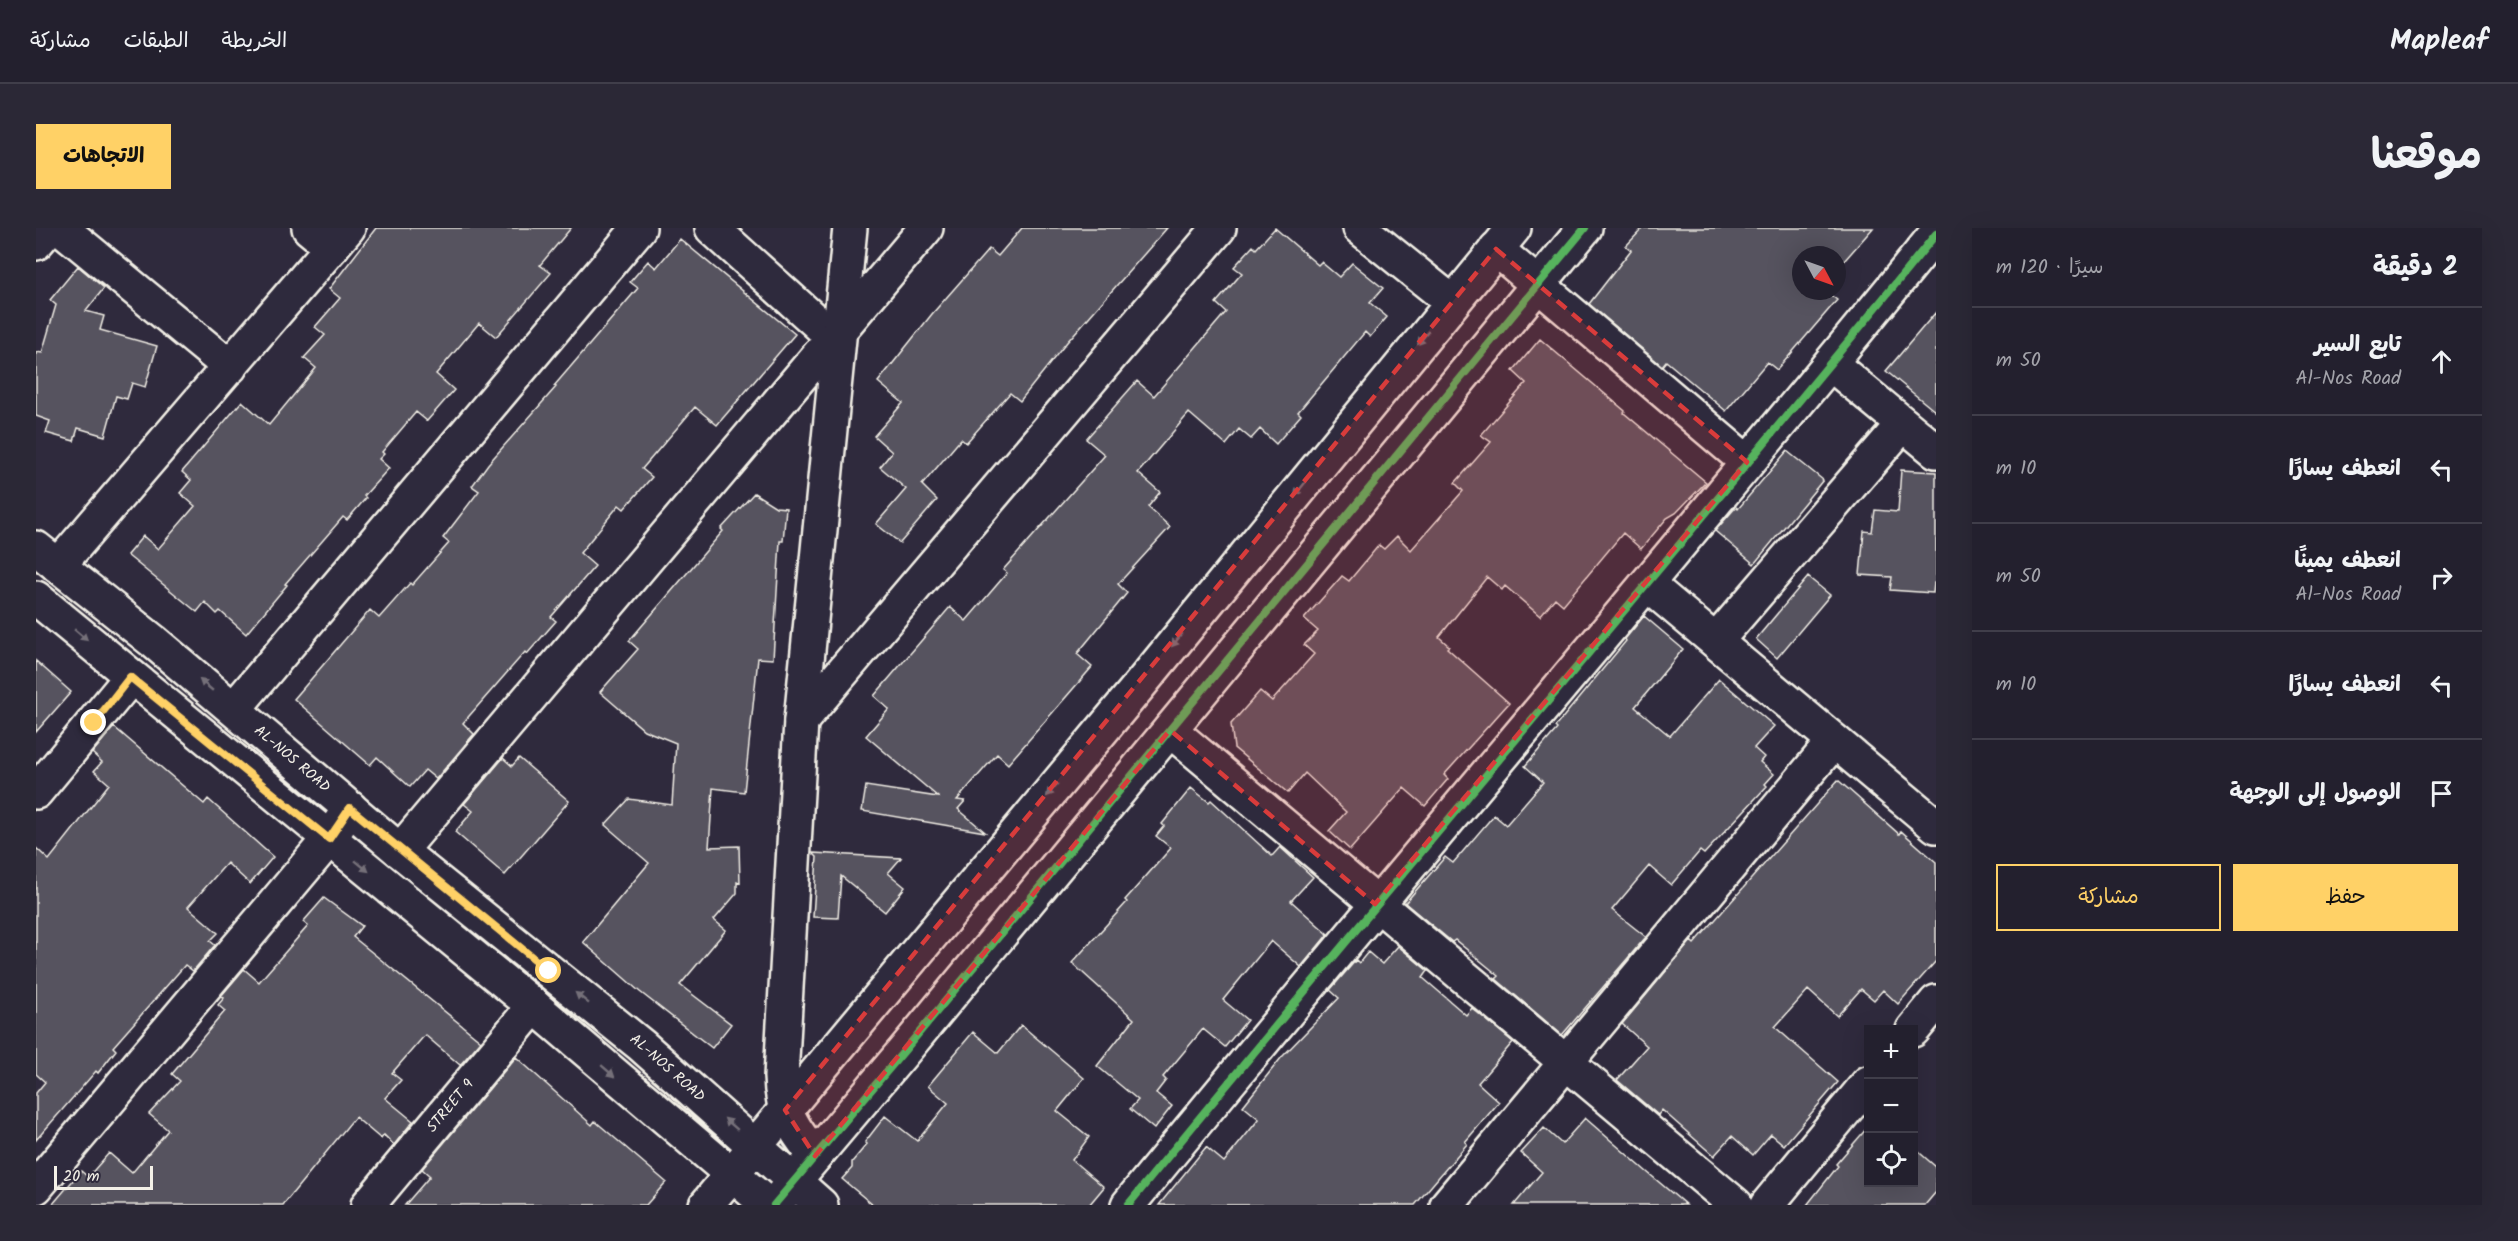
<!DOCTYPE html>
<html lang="ar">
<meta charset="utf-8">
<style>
:root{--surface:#23202e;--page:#2b2836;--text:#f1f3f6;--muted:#a3a3aa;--line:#403e4a;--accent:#ffd166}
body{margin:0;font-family:Kalam,"Playpen Sans Arabic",sans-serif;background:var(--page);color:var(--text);direction:rtl}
.controls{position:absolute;right:18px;bottom:18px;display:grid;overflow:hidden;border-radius:0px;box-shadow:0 6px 24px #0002}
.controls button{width:54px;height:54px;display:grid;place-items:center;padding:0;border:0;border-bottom:2px solid var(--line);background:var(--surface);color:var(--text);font:30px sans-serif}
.compass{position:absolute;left:1756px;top:18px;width:54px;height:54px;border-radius:50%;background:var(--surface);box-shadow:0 6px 24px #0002;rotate:131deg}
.scale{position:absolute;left:18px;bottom:15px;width:99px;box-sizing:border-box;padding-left:6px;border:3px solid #f4f1e8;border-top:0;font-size:16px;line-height:21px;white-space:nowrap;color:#f4f1e8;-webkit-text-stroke:4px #2f2a3d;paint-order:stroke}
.stop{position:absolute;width:18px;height:18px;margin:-14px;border:4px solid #ffd166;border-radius:50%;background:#fff}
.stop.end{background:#ffd166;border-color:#fff;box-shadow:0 2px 6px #0008}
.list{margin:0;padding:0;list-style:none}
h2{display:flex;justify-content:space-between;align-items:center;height:78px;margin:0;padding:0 24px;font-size:26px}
h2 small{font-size:20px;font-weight:400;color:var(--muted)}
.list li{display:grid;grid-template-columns:39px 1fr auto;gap:18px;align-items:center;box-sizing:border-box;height:108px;padding:0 24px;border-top:2px solid var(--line)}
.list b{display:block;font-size:22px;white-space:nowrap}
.list p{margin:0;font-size:20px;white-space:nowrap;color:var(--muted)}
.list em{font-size:20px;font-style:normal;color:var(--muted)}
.actions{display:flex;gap:12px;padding:18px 24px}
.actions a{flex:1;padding:14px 0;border:2px solid var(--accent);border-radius:0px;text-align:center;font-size:21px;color:var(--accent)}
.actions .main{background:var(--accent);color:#111}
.icon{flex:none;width:33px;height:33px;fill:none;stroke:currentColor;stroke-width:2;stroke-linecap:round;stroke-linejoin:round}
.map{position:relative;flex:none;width:1900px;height:977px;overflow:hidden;direction:ltr;border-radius:0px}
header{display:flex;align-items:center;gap:36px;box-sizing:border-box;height:84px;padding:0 30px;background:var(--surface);border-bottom:2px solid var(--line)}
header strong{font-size:28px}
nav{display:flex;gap:33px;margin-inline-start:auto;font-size:21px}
.intro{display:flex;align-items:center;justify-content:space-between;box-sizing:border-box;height:144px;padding:0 36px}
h1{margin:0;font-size:42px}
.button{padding:15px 27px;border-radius:0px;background:var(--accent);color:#111;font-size:21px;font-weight:700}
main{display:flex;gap:36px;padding:0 36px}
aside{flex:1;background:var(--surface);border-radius:0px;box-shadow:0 6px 24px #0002}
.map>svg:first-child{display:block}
.building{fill:#56525f;stroke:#f4f1e8;stroke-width:1.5}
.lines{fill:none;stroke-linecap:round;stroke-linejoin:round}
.minor-casing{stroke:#f4f1e8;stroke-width:38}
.major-casing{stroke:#f4f1e8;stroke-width:38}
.minor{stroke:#2f2a3d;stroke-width:33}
.major{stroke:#2f2a3d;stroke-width:33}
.cycleway-casing{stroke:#2f2a3d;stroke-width:11}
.cycleway{stroke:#56b35d;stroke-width:8}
.oneway{fill:#747079}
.route{stroke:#ffd166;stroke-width:8}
.marked{fill:#d93c3b;fill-opacity:0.2;stroke:#d93c3b;stroke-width:4.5;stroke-dasharray:12 8;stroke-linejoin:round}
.labels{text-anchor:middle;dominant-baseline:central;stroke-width:6;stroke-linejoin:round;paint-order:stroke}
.street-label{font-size:15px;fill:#f4f1e8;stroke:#2f2a3d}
</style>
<header>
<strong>Mapleaf</strong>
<nav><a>الخريطة</a><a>الطبقات</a><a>مشاركة</a></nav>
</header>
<div class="intro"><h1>موقعنا</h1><a class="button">الاتجاهات</a></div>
<main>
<aside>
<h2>2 دقيقة<small>سيرًا · 120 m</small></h2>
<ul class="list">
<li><svg class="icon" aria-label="ahead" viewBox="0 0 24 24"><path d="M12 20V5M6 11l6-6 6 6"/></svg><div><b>تابع السير</b><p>Al-Nos Road</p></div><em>50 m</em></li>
<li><svg class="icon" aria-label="left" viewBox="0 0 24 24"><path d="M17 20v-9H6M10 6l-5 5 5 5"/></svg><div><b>انعطف يسارًا</b></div><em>10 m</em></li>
<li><svg class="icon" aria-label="right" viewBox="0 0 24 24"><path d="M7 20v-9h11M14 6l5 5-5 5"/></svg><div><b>انعطف يمينًا</b><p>Al-Nos Road</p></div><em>50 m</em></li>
<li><svg class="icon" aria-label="left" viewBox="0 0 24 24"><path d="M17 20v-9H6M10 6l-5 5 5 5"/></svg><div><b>انعطف يسارًا</b></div><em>10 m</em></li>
<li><svg class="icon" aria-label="arrive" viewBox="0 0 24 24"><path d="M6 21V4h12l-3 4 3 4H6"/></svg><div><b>الوصول إلى الوجهة</b></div></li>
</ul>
<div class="actions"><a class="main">حفظ</a><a>مشاركة</a></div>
</aside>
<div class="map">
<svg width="1900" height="977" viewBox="0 0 1900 977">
<rect width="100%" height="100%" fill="#2f2a3d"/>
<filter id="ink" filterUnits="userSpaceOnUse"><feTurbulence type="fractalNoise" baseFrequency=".0167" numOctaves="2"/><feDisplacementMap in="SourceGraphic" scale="12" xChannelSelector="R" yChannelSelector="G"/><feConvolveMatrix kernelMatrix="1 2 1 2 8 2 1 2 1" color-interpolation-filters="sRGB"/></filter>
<g filter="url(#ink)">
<path class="building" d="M340,0H535L504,37L515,45L460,109L443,95L400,146L418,162L391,193L380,184L346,224L348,226L343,231L353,240L328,268L330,270L311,292L307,289L249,356L251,357L210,406L184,383L181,386L169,374L161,384L91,327L107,308L122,321L159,278L144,265L155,252L146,244L206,173L233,197L280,140L268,130L289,107L279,99L304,70L293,61Z
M986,0H1131L1031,114L984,173L974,165L930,215L925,211L886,257L901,272L864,315L840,296L870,261L844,239L856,224L838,208L867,175L842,154L896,86L953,21L962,28Z
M1239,0L1282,37L1285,34L1303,49L1316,35L1347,60L1334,75L1351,89L1334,109L1329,104L1262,184L1265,187L1240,216L1224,201L1215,211L1203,201L1190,217L1153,185L1102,245L1124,264L1112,279L1134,299L1082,356L1091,365L1041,426L1056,439L972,536L961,526L921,572L929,573L922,581L949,604L826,583L830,558L902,569L830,508L853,481L838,468L914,379L930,393L971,345L967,342L1069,227L1050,211L1101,153L1118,168L1190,84L1180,75L1206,45L1198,39L1217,18L1220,21Z
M1607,0H1837L1801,41V27H1765V63H1789L1801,72L1741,142L1731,134L1690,183L1630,133L1626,138L1553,76L1595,22L1590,18Z
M644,11L759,106L681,197L659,179L606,241L616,249L588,281L583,277L544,325L559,338L515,389L520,393L491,426L489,424L427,495L438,506L400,551L389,542L374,559L341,529L334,537L258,471L334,382L343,390L374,355L376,357L413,315L407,310L443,263L436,258L452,236L520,159L518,158L602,60L594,54L612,33L620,40Z
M42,38L68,60L50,83L68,88L64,102L121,118L109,159L96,155L91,171L80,168L69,208L42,200L38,213L10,205L14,193L0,188V124L6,125L20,77L14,72Z
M1900,84V184L1850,143Z
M1504,111L1589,183L1588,185L1670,254L1640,285L1631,290L1605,321L1587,305L1527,377L1519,370L1504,388L1469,358L1466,362L1451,349L1403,409L1413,418L1411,420L1473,475L1408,547L1412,551L1389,578L1368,560L1314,622L1293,603L1310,584L1269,545L1252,565L1198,520L1195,496L1224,463L1236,473L1278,426L1268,417L1282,403L1268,391L1306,348L1313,353L1343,317L1348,321L1361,308L1375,322L1427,263L1419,255L1455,214L1445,207L1490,155L1477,143Z
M1751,223L1787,252L1718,336L1679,303L1700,279L1702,281Z
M1865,242L1900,244V355H1898L1897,365L1854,362L1856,349L1824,347L1828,303L1836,304L1839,282L1862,284Z
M718,265L740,279L750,280L747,313H744L737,431L722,430L708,564L677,560L673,619L703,618L704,655L701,654V665L678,692L690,702L644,757L695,796L676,820L604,764L547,714L613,635L569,597L593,571L636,577L640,515L608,502L564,464L602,421L593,413L687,303L685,301Z
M1772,349L1794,367L1741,430L1720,411Z
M1608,388L1647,421L1599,479L1634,508L1683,451L1738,498L1718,520L1728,529L1724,534L1738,546L1729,556L1731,558L1668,626L1664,623L1635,657L1613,638L1576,682L1610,709L1526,807L1460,751L1463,748L1419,712L1416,714L1369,675L1409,629L1417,635L1458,587L1470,597L1507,554L1489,538L1521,501L1519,499L1590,413L1589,411Z
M0,433L35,464L0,504Z
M78,499L168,576L172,571L237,629L214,656L191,635L152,679L182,705L174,713L179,717L157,743L149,737L77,819L80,822L62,845L60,843L0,912V865L9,854L0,846V620L13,632L73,556L58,543L66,534L56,525Z
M467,530L476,538L483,530L533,573L469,647L419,604L437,583L428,576Z
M1802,552L1863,606L1865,603L1900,634V733L1862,776L1847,762L1838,772L1825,761L1801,788L1772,762L1739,799L1802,854L1748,917L1735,906L1717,927L1696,908L1678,928L1626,882L1622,887L1581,852L1611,818L1586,796L1655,713L1658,716Z
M1155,560L1173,574L1175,572L1236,628L1244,619L1277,649L1255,673L1292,706L1265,739L1235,713L1187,772L1211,792L1189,819L1167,801L1127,849L1130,852L1120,865L1136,878L1118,901L1094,881L1102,872L1061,838L1098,791L1036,735L1091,674L1089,672L1135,620L1120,608L1128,598L1126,596Z
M777,625L865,630L852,645L869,659L849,684L805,648L802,690L777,689L781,629Z
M288,670L326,698L317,709L445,813L424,837L389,807L356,845L365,852L349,870L377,893L358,917L348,907L345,911L319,889L247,977H16L45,943L52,949L73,925L96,945L132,902L113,886L144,853L136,846L189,783L182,777L188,770L185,768L208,741L223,754L272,698L267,694Z
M1362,718L1392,743L1387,750L1430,787L1436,780L1477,814L1442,855L1463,874L1429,914L1431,916L1379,977H1123L1170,919L1188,934L1223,891L1207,878L1245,830L1303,770L1294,762L1320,732L1323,735L1332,724L1346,736Z
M985,797L1048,850L1021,883L1053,909L1036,932L1068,959L1053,977H837L806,951L816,940V934L831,916L829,914L849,888L881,913L912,875L892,858L937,804L962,825Z
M480,829L556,897L559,893L630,954L610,977H369L394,948L386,941Z
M1549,890L1611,944L1650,977H1478L1506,944L1485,925L1508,900L1526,916Z
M1832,899L1833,954H1878V920L1900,939V964L1889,977H1771L1802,938L1800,936Z"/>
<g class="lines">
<defs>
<g id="minor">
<path d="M25,0L194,139"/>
<path d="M273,0L296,19"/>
<path d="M676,0L799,111"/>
<path d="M1324,0L1416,74"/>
<path d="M0,15L13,0"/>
<path d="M1460,21L1711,234"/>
<path d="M1795,136L1900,223"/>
<path d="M22,338L312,0"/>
<path d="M1611,356L1900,598"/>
<path d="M1680,413L1867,196"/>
<path d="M198,481L603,0"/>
<path d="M765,493L1183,0"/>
<path d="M1134,502L1700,977"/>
<path d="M0,564L95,449"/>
<path d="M364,623L890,0"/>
<path d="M1877,802L1900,774"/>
<path d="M779,928C757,900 746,885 745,849L765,493L814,0"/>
<path d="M0,959L293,611L314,580"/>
<path id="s1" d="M332,977L498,778"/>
<path d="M670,977L1103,458L1478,0"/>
<path d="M738,977L868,823L1549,0"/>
<path d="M1092,977C1358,651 1635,333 1900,6"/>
<path d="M1411,977L1798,513"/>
<path d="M1731,977L1832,855"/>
</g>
<g id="major">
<path id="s2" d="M0,320L117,413L364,623L605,817L785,977"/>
<path d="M0,370L498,778L732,977"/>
</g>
</defs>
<use href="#minor" class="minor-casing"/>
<use href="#major" class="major-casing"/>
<use href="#minor" class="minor"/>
<use href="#major" class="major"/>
<defs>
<path id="cycleway" d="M738,977L868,823L1549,0
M1092,977C1358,651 1635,333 1900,6"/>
</defs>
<use href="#cycleway" class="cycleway-casing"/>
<use href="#cycleway" class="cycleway"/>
</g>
<defs><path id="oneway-solid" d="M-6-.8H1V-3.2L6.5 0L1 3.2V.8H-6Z" transform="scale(1.5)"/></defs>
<g class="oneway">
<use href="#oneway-solid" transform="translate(1387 110) rotate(129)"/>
<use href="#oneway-solid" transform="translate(1264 261) rotate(129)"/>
<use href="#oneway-solid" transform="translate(45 407) rotate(40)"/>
<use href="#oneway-solid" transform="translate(1141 412) rotate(129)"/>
<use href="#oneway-solid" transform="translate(170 457) rotate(-140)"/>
<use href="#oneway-solid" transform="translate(1016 562) rotate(130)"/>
<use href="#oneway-solid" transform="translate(326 638) rotate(39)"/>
<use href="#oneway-solid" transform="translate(546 770) rotate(-141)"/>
<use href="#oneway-solid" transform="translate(572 843) rotate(41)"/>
<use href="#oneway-solid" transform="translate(695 896) rotate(-139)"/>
</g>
</g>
<g class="lines" filter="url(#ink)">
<path class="route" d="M58,495L94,449L293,611L314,580L513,743"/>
</g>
<path class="marked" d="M1460,21L1711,234L1339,676L1134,502L779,928L749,882Z"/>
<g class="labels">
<g class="street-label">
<text stroke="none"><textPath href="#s2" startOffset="332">AL-NOS ROAD</textPath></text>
<text stroke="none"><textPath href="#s2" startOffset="818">AL-NOS ROAD</textPath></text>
<text stroke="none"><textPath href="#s1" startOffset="129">STREET 9</textPath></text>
</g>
</g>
</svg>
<div class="controls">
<button>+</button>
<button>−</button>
<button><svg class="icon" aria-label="locate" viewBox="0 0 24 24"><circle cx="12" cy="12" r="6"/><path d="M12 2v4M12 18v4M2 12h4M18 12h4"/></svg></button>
</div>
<svg class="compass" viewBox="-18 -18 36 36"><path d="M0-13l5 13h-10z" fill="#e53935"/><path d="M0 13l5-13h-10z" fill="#a3a3aa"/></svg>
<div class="scale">20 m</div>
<div class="stop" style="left:513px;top:743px"></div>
<div class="stop end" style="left:58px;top:495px"></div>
</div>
</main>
